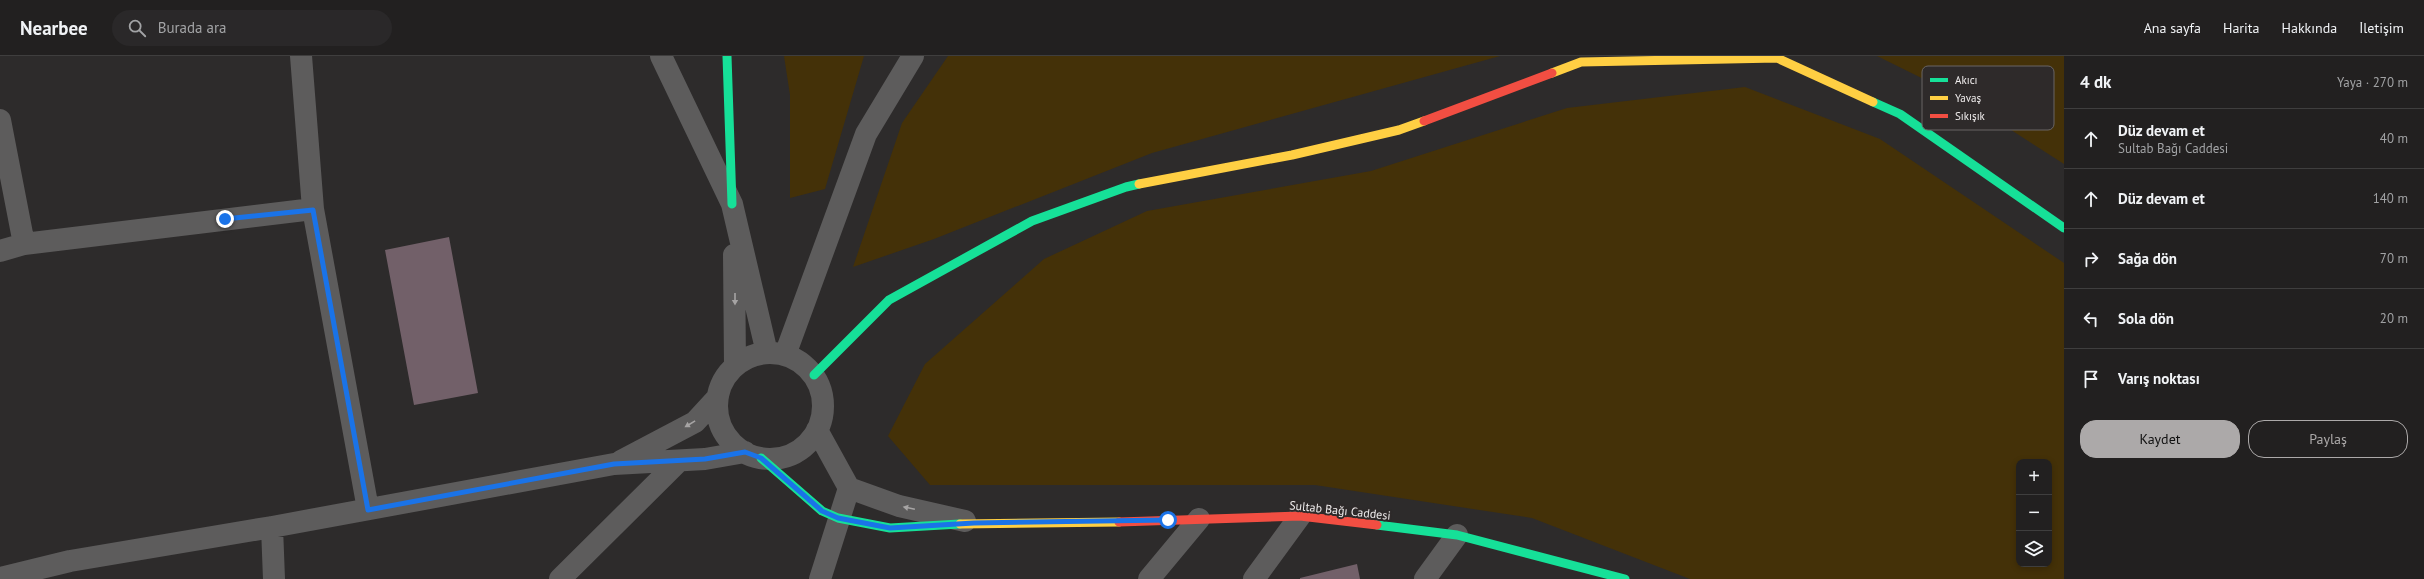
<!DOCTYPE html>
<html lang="tr">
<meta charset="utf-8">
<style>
:root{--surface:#222020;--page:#2a2829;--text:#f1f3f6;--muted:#a2a3a5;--line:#3f3e3e;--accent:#aca9a9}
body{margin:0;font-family:"PT Sans",sans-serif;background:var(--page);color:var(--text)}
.controls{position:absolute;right:12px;bottom:12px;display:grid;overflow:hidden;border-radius:8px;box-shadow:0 2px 6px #0003}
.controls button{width:36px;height:36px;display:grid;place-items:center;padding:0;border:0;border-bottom:1px solid var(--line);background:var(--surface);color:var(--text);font:20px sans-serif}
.stop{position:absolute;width:12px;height:12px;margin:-9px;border:3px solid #1a73e8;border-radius:50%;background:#fff}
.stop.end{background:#1a73e8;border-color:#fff;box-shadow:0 1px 4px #0008}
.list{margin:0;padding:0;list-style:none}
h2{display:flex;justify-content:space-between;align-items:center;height:52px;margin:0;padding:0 16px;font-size:17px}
h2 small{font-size:13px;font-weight:400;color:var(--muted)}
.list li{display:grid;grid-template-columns:26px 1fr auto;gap:12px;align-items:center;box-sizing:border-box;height:60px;padding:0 16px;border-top:1px solid var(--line)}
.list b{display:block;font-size:15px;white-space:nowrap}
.list p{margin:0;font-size:13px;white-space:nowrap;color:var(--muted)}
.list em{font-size:13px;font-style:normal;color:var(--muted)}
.actions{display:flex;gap:8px;padding:12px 16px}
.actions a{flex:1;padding:9px 0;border:1px solid var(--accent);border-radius:16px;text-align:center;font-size:14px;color:var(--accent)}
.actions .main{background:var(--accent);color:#111}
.icon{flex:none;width:22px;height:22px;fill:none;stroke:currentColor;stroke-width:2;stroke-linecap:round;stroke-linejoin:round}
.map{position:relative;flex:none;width:2064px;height:523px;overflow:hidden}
header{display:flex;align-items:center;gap:24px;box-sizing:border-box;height:56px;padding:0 20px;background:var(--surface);border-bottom:1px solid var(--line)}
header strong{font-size:19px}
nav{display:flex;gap:22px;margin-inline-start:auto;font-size:14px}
.search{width:280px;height:36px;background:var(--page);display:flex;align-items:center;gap:10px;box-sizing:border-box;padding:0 14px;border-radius:22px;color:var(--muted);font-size:15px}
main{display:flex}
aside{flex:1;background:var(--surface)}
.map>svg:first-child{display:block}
.green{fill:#443108;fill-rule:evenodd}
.building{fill:#726069}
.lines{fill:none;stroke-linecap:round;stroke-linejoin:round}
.street{stroke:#5d5c5c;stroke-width:22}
.fast{stroke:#16e098;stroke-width:9}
.slow{stroke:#ffcf43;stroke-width:9}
.jam{stroke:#f24e42;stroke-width:9}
.oneway{fill:#a6a4a4}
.route{stroke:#1a73e8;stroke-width:5}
.labels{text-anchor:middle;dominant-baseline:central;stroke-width:4;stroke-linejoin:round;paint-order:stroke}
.street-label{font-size:12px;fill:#f0eded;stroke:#2e2a2a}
.key{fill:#2e2a2a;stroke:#686464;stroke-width:1}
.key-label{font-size:11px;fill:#f0eded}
</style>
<header>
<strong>Nearbee</strong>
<div class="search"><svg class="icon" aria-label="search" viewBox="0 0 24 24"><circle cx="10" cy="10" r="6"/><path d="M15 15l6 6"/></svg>Burada ara</div>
<nav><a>Ana sayfa</a><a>Harita</a><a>Hakkında</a><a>İletişim</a></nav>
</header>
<main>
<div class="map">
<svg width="2064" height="523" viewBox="0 0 2064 523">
<rect width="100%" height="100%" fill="#2d2b2b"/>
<path class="green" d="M784,0H864L825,133L790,142V39Z
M948,0H1500L1152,97L934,183L853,211L902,67Z
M1877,0H2064V108L1960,41Z
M1745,31L1880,83L2064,207V523H1690L1532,462L1315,429H930L888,380L925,308L1044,203L1147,155L1371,115L1567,52ZM2019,406H2049V508H2019Z"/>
<path class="building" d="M449,181L478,337L414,349L385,194Z
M1357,508L1360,523H1300V522Z"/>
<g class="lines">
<path class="street" d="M301,0L313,153L368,453
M661,0L732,148L767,297
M0,64L24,188
M0,195L24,188L313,153
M734,199L735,310
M717 350a53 53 0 1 1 106 0a53 53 0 1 1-106 0Z
M785,299L866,78L913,0
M817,374L849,432L899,450L965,465
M621,405L695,366L718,341
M272,471L274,523
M0,522L70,505L272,471L614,408L705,403L745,396
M560,523L679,405
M820,523L849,432
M1149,523L1199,463
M1254,523L1300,460
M1425,523L1457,479"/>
<path class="fast" d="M727,0L732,148
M1873,46L1900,58L2064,172
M814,319L889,244L1032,165L1126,131L1139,128
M761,402L822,455L838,462L890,472L960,468
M1377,469L1457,479L1625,523"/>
<path class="slow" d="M1552,17L1581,6L1777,2L1873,46
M1139,128L1292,99L1399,74L1424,65
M960,468L1119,466"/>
<path class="jam" d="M1424,65L1552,17
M1119,466L1300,460L1377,469"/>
</g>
<defs><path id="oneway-solid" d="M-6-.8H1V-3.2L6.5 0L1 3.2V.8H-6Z"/></defs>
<g class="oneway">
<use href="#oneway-solid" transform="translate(735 243) rotate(90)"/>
<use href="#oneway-solid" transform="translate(690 368) rotate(149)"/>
<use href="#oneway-solid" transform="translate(909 452) rotate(-168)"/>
</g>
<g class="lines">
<path class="route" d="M225,163L313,154L368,454L614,408L705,403L745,396L761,402L822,455L838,462L890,472L974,467L1168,464"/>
</g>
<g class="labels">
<g class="street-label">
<text transform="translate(1340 454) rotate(6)">Sultab Bağı Caddesi</text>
</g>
</g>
<rect x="1922" y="10" width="132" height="64" rx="6" class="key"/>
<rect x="1930" y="22" width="18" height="4" fill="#16e098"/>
<rect x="1930" y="40" width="18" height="4" fill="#ffcf43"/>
<rect x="1930" y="58" width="18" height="4" fill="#f24e42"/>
<g class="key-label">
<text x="1955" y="28">Akıcı</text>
<text x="1955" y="46">Yavaş</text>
<text x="1955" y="64">Sıkışık</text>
</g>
</svg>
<div class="controls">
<button>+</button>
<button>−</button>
<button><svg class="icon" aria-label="layers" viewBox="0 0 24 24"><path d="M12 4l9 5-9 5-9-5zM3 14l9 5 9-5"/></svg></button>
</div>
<div class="stop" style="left:1168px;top:464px"></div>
<div class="stop end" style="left:225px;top:163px"></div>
</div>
<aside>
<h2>4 dk<small>Yaya · 270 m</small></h2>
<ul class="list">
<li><svg class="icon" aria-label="ahead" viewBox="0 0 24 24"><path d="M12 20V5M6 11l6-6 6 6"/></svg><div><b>Düz devam et</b><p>Sultab Bağı Caddesi</p></div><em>40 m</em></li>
<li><svg class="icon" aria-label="ahead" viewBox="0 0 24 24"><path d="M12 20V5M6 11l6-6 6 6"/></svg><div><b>Düz devam et</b></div><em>140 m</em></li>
<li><svg class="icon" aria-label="right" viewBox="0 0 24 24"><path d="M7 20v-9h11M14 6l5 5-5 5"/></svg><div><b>Sağa dön</b></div><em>70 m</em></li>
<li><svg class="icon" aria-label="left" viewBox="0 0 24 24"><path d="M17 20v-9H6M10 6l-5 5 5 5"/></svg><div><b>Sola dön</b></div><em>20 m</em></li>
<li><svg class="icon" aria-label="arrive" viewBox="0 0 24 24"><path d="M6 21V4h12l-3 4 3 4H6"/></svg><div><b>Varış noktası</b></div></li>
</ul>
<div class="actions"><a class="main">Kaydet</a><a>Paylaş</a></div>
</aside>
</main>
